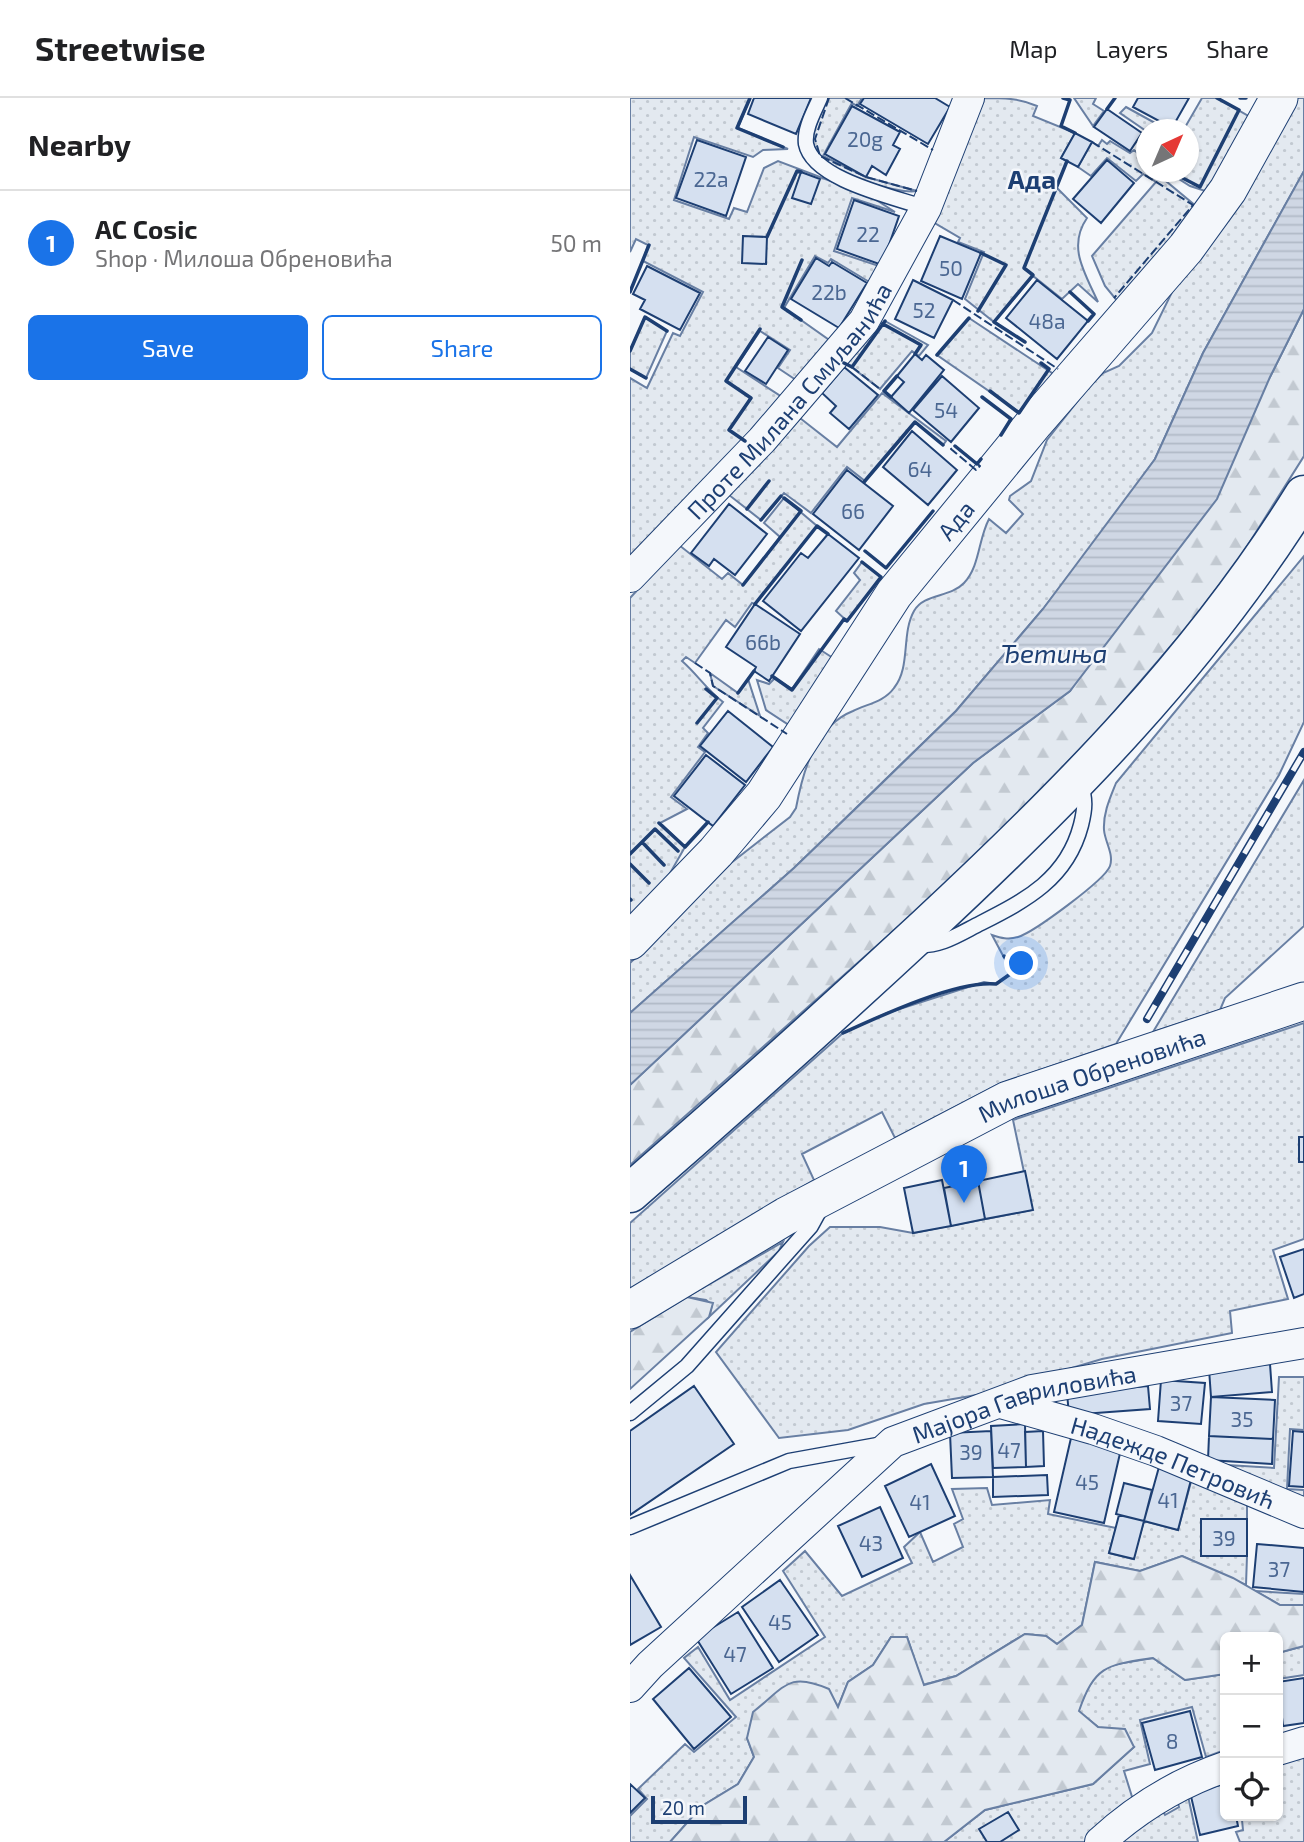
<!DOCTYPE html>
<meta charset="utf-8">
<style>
:root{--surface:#fff;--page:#f6f6f6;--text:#202124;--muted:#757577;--line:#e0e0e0;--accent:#1a73e8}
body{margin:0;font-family:"Exo 2",sans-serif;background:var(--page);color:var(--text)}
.controls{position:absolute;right:21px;bottom:21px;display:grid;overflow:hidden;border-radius:10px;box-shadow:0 2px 5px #0004}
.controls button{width:63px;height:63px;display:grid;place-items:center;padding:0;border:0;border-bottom:2px solid var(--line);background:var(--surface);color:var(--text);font:35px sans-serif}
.compass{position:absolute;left:506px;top:21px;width:63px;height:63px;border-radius:50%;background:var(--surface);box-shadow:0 2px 5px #0004;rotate:44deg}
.scale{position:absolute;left:21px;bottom:18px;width:96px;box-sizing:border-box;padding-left:7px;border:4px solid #1d3f73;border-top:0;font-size:19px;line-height:24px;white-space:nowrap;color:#1d3f73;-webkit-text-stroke:5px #f4f7fb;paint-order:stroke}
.you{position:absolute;left:392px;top:866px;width:24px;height:24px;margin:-18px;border:5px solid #fff;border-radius:50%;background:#1a73e8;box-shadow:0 0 0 10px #1a73e833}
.badge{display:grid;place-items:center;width:46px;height:46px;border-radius:50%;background:var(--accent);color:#fff;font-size:23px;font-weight:700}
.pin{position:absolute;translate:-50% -58px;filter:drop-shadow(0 2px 4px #0008)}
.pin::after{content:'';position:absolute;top:37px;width:24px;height:21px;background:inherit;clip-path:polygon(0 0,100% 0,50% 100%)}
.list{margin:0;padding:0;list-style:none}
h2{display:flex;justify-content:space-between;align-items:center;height:91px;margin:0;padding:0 28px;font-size:30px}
h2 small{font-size:23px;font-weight:400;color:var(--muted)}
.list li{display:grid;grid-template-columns:46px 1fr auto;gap:21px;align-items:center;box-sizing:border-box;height:105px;padding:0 28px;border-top:2px solid var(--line)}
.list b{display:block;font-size:26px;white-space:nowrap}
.list p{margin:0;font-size:23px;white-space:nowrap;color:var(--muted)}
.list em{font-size:23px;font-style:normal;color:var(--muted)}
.actions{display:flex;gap:14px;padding:21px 28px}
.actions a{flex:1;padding:16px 0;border:2px solid var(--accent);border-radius:10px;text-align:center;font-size:24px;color:var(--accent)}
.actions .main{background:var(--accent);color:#fff}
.icon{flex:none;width:38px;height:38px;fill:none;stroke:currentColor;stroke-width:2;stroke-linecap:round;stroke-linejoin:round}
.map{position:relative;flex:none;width:674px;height:1744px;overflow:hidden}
header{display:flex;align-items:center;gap:42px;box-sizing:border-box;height:98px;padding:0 35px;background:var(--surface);border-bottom:2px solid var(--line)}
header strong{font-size:33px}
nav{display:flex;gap:38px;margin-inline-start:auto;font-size:24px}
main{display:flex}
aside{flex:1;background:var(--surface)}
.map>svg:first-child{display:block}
.grass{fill:url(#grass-dots);stroke:#687fa3;stroke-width:2}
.forest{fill:url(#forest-firs);stroke:#687fa3;stroke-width:2}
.water{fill:url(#water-rules);stroke:#687fa3;stroke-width:2}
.building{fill:#d5e0f0;stroke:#1d3f73;stroke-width:2}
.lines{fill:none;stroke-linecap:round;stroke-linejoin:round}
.service-casing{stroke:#1d3f73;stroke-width:17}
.minor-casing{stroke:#1d3f73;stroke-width:32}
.tertiary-casing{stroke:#1d3f73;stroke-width:39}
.primary-casing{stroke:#1d3f73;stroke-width:41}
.service{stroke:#f4f7fb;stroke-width:14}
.minor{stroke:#f4f7fb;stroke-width:30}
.tertiary{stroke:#f4f7fb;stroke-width:37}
.primary{stroke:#f4f7fb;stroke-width:38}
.rail-casing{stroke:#1d3f73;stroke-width:8}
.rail{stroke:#f4f7fb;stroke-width:5;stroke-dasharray:16;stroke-linecap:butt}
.fence{stroke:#1d3f73;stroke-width:2;stroke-dasharray:9 3.5;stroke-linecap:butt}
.wall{stroke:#1d3f73;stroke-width:3.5}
.labels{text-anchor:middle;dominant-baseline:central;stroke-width:5;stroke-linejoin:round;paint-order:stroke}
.number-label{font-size:21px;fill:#4b6792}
.street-label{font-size:24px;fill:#1d3f73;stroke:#f4f7fb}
.neighbourhood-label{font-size:26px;font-weight:bold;fill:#1d3f73;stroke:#f4f7fb}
.water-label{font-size:26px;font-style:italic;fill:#1d3f73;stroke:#f4f7fb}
</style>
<header>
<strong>Streetwise</strong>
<nav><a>Map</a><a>Layers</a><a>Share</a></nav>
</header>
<main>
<aside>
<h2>Nearby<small></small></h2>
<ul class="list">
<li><span class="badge">1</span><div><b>AC Cosic</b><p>Shop · Милоша Обреновића</p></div><em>50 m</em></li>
</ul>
<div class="actions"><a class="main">Save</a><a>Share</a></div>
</aside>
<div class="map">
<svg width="674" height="1744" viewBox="0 0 674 1744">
<defs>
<pattern id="grass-dots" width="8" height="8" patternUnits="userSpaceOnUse" patternTransform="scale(1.75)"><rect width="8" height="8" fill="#e3e9f0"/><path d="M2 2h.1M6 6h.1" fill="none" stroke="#c2c9d1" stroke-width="1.8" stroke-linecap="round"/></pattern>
<pattern id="forest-firs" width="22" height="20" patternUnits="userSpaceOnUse" patternTransform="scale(1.75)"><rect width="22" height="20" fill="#e3e9f0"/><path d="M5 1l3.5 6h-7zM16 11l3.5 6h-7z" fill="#c2c9d1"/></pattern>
<pattern id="water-rules" width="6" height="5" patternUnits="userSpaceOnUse" patternTransform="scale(1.75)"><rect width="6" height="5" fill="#cfd7e4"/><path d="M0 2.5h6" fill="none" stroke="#b1bac7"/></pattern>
</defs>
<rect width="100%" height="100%" fill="#f4f7fb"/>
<path class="grass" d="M0,0H120L108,30L158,51L133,52L123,59L64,39L44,102L99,121L104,110L117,114L134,70L148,63L240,98L265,114L222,100L204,153L252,169L241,185L201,161L198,165L185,158L154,210L202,244L169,284L148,270L160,252L130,233L106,269L155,301L0,462V280L17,290L43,235L50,238L73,194L13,163L18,147L6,141L0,154Z
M195,0H232L227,8L222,5L193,58L236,79L287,93C268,96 216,79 200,68C194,64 188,57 183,52L182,40Z
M353,0C373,0 389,0 407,8L403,18L445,35L431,60L437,63L426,89L457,120C437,149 455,175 468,204L448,186L432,201L403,178L364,224L335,201L354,154L328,144L330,140L303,124Z
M444,0H466L463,6L474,13L463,28Z
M572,0H587L620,19L585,86L575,93L560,88L538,74H558V32L554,31Z
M665,0H674V73L573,255L525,361L492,408L413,511L326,613L164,770L0,915V865L101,765L160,719L166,710C173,673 185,628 223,613C237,606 254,604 264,590C281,569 271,536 284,513C294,495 320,500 334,485C350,468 348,442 359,421L376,435L393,416L379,402L380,398L401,383L417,342L458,290L473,275L489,268L522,235L545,188Z
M496,9L536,31L516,32V49L509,44L516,33L490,15Z
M472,42L477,46L480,43L500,55L504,52L516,62V74H525L567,109L488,204L475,188L462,158L526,84L513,76L506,83L477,60L461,78L448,69L462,44L468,48Z
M15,219L37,233L16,280L0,271V253Z
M339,220L425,277L392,316L307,257Z
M255,223L298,247L289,258L282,253L250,291L215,264L249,224L253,226Z
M252,295L316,343L313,347L285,324L235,383L217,369L181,415L154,395L131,422L99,397L170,320L207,349Z
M154,400L187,428L125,506L122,505L105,529L96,522L65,565L56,559L52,563C67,576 76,591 93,604L73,630L78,635L68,649L75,654L41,699L57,711L30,725L55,749L35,784L0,821V500L49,447L92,481L98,475L113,487L150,439L134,425Z
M674,458V624L649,677L486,946L369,986L265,1040L252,1014L172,1056L184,1082L0,1191V1125L213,935L257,915L354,884L366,886L385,872L378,867L362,837C371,840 378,842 388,839C404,834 475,782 480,768C484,756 475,744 474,732C473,715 480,700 486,685Z
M232,464L251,479L217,523L206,513L230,482L224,475Z
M189,551L203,560L162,629L136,612L127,582L139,586L145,580L162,591Z
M80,575L108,595L118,581L130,618L83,588Z
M674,682V828L595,900L590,912L523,934Z
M674,925V1141L643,1152L658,1201L600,1213L602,1235L472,1261L358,1295L294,1306L218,1332L149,1340L86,1254L179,1148L200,1129H250L283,1135L402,1112L383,1022Z
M153,1144L149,1153L79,1219L82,1207L76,1202L57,1199Z
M649,1279H674V1332L660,1331L657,1391L674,1392V1402L597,1367L644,1370Z
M562,1380L617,1402V1421H571V1458H617L616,1487L552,1458L510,1473L465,1464L452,1527L427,1546L416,1538L395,1536L326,1578L293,1587L277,1539H261L243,1567L218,1584L208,1609L117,1640L124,1659L108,1686L72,1708L40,1744H0V1718L17,1701L8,1691L55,1646L64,1654L106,1619L54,1560L68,1549L100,1602L195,1539L153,1473L175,1453L212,1498L282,1465L274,1449L290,1434L303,1464L333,1449L324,1426L333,1421L322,1391L357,1390L362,1407L420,1402L418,1416L486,1430L479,1455L503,1461L514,1423L548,1432Z
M625,1493L674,1496V1507H650Z
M674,1548V1577L648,1581V1555Z
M523,1560L555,1582L595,1576V1652L576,1659L562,1609L510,1622L520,1666L494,1673L503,1702L460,1744H314L355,1712L463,1686L504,1649L468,1629L448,1613C467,1564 475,1568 523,1560Z
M674,1652V1744H610L606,1734L613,1732L612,1722L648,1718V1660Z
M556,1689L568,1744H482L529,1706L535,1717L549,1709L545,1696Z"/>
<path class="forest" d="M674,211V358L611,458L559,527L466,635L368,735L294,806L0,1067V987L343,665L440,593L640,279Z
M57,1199L83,1205L79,1219L0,1291V1234Z
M552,1458L603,1480L650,1507H674V1548L648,1555V1539H595V1576L555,1582L523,1560C477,1567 465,1567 449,1613L468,1629L495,1631L504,1649L463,1686L355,1712L314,1744H40L72,1708L108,1686L124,1659L117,1640L123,1614C155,1589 158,1573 199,1591L208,1609L218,1584L243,1567L261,1539H277L294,1587L326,1578L395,1536L416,1538L427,1546L452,1527L465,1464L510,1473Z"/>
<path class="water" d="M674,73V211L640,279L587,401L440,593L343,665L0,987V915L164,770L245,692L326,613L413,511L525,361L573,255Z"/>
<path class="building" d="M124,0H181L166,36L118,16Z
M234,0H305L320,9L298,46L230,6Z
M508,0H559L542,30L503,9Z
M222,8L270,34L263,47L270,51L256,77L242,68L236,79L195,56Z
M477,11L512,35L500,53L464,29Z
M445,35L462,44L448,69L431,60Z
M67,42L116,59L96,118L46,100Z
M477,62L504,85L471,125L443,101Z
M171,74L190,81L181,106L162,100Z
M224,102L269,118L252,167L207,151Z
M113,138L137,139L136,166L112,165Z
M310,138L351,155L332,201L291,183Z
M186,160L199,168L202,164L237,185L209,230L161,201Z
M17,168L70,195L50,232L10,211L15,202L3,196Z
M283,182L323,202L304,240L265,221Z
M407,182L458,223L427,261L376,220Z
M138,239L158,252L136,286L115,273Z
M285,256L292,262L296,257L314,272L279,315L261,299L274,284L267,278Z
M214,269L248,297L219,331L200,315L206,308L192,295Z
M312,278L349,310L321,344L283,312Z
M282,333L327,372L298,407L253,369Z
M217,372L263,408L229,452L183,416Z
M99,406L137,436L105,477L84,461L79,468L61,455Z
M198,436L229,460L171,533L133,503L171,455L178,460Z
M125,506L170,536L139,583L124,573L126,569L96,549Z
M98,613L143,649L116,684L70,648Z
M76,657L115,687L83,728L44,698Z
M669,1039H674V1064H669Z
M395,1073L403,1112L355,1121L348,1083Z
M312,1082L321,1128L283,1135L274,1090Z
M348,1083L355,1121L321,1128L314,1090Z
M674,1151V1196L664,1200L650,1159Z
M640,1266L642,1294L581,1299L579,1271Z
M531,1282L575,1285L571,1326L528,1323Z
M64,1288L104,1346L0,1417V1333Z
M518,1288L520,1311L439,1317L437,1295Z
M581,1299L645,1302L643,1341L579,1338Z
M395,1326L396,1369L363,1370L361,1328Z
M361,1333L363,1379L322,1380L320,1335Z
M413,1333L414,1368L396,1369L395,1334Z
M663,1333L674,1334V1389L659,1388Z
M579,1338L643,1341L642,1366L578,1362Z
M441,1340L491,1351L474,1425L424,1414Z
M301,1366L325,1418L279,1439L255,1388Z
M529,1369L562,1378L548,1432L514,1423Z
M417,1377L418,1397L363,1399V1379Z
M494,1385L522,1392L514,1423L486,1416Z
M250,1409L273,1460L232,1479L208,1428Z
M489,1417L514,1423L504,1461L479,1455Z
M571,1421H617V1458H571Z
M627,1446L674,1450V1494L623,1489Z
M0,1477L31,1529L0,1547Z
M150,1482L188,1537L149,1564L112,1509Z
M108,1514L143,1570L101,1596L66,1540Z
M59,1570L101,1619L64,1651L23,1601Z
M674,1580V1625L653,1628L648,1584Z
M560,1613L572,1659L525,1672L512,1625Z
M0,1686L15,1700L0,1715Z
M595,1686V1718H606L608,1728L570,1737L560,1694Z
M378,1714L389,1732L370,1744H357L349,1731Z"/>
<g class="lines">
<defs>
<path id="service" d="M190,0C184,14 174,31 176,46C183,82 265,99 296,110
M286,847C311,849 329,836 351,825C396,802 437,781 451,727C455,711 456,701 450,685
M0,1315L57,1268L181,1128L192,1108
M0,1429L159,1363L253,1346"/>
<g id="minor">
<path id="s1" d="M0,479L132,342L234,223L296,110L339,0"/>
<path id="s2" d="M371,1305L463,1331L526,1353L674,1415"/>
<path id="s3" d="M0,1589L20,1567L263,1344L402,1292L674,1245"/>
<path d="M648,1652L674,1644"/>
<path d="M470,1744C507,1710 548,1685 595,1669"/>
</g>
<g id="tertiary">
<path id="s4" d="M0,843L86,754L134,697L264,496L405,324L556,150L598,92L649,0"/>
<path id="s5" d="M0,1212L156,1118L378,1002L674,903"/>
</g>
<path id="primary" d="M0,1095C100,1008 198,920 295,830C437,698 571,563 674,397"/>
</defs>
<use href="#service" class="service-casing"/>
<use href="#minor" class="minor-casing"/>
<use href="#tertiary" class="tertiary-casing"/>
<use href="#primary" class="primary-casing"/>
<use href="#service" class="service"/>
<use href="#minor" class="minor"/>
<use href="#tertiary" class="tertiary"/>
<use href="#primary" class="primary"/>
<defs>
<path id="rail" d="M517,921L674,654"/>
</defs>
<use href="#rail" class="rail-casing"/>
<use href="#rail" class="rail"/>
<path class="fence" d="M199,0L185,41L190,58L236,79L287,93
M215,0L303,52
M462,44L563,107L484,200
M323,202L428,271
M222,269L250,291
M325,348L350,368L346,372L321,351Z
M65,565L80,575L83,588L157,636"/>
<path class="wall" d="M120,0L107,30L153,49
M433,0L440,2L431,28L445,35
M610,0H616
M477,11L485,0
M541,74L570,89L609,12L587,0
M137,139L167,73L171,74
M0,194L19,147
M440,194L464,216L458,223
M348,213L376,167L351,155
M171,222L152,209L172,162
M253,226L291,247L285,256
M395,244L364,224L403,177L394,170L437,63
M0,253L15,219L37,233
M307,257L339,220
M214,265L222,269L255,223
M0,271L16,280
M360,293L389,315L419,271L411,265
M261,299L254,293L267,278
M352,299L381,321L371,337
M115,343L99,332L121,300L96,283L130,231
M325,348L347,366L351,361
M234,384L285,324L313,347
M117,411L139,383
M131,422L151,398
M235,453L256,470L303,413
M113,487L171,413L154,400
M125,506L187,428L198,436
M142,578L162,592L214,521L217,523L251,479L232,464
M108,595L124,573
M67,625L87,600L76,591
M29,725L55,749L78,724
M12,744L34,767
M0,756L25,731L48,753
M0,766L19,785
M0,801L1,802
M213,935C250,918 327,882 366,886L386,872L374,858"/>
</g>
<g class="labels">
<g class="number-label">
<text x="235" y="40">20g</text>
<text x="81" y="80">22a</text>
<text x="238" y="135">22</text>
<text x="321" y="169">50</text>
<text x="199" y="193">22b</text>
<text x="294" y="211">52</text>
<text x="417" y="222">48a</text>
<text x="316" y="311">54</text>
<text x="290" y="370">64</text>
<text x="223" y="412">66</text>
<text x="133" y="543">66b</text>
<text x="551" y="1304">37</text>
<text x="612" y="1320">35</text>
<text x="379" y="1351">47</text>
<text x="341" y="1353">39</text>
<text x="457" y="1383">45</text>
<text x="538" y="1401">41</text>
<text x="290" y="1403">41</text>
<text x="594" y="1439">39</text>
<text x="241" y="1444">43</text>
<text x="649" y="1470">37</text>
<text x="150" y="1523">45</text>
<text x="105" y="1555">47</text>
<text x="542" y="1642">8</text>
</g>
<g class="street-label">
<text stroke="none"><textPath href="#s1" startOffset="238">Проте Милана Смиљанића</textPath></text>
<text stroke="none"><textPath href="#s4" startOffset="534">Ада</textPath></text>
<text stroke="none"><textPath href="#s5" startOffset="520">Милоша Обреновића</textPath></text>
<text stroke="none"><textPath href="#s3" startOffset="497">Мајора Гавриловића</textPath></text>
<text stroke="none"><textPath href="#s2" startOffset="182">Надежде Петровић</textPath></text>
</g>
<g class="neighbourhood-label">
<text x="402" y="80">Ада</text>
</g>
<g class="water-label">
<text x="424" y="554">Ђетиња</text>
</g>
</g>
</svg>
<div class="controls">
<button>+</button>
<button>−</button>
<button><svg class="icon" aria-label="locate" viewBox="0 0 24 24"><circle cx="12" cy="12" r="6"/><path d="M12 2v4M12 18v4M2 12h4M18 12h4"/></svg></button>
</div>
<svg class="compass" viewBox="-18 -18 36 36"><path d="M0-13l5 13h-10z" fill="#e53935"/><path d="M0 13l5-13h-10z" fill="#757577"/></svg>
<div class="scale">20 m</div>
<div class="you"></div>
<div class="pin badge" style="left:334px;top:1105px">1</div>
</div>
</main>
